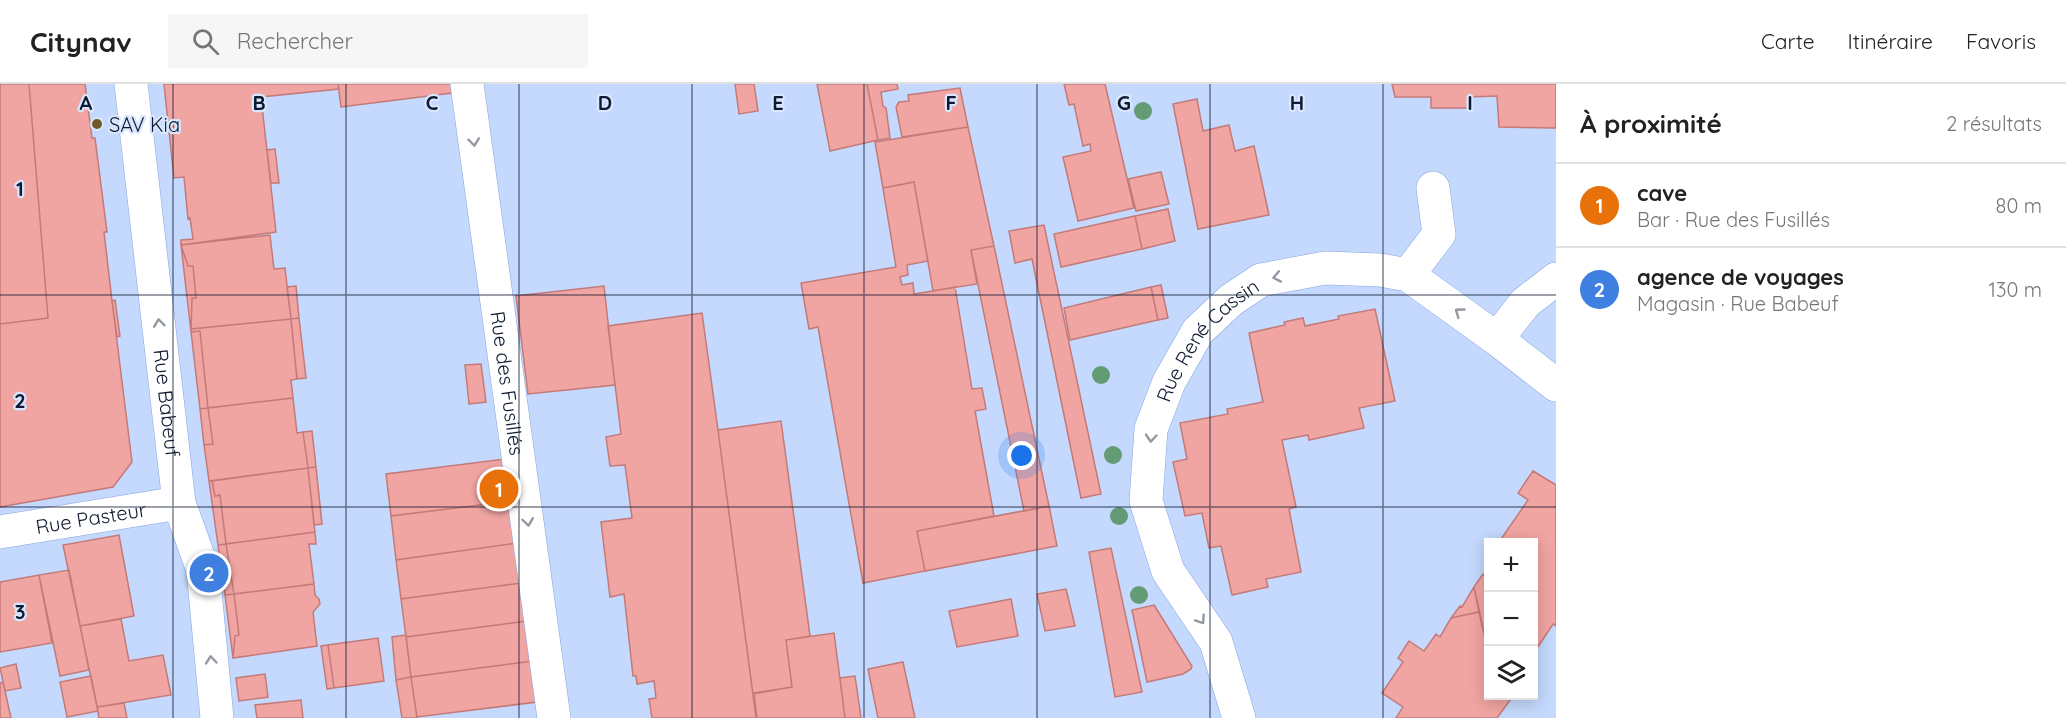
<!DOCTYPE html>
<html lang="fr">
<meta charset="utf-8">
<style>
:root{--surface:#fff;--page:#f6f6f6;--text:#222;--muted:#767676;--line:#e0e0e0;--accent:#d93025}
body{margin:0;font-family:Quicksand,sans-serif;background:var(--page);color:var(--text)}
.controls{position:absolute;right:18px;bottom:18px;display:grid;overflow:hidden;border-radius:0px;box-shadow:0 3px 15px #0003}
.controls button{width:54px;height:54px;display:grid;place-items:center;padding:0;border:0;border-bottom:2px solid var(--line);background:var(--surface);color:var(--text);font:30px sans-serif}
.you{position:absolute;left:1022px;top:372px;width:21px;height:21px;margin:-15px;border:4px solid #fff;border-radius:50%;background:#1a73e8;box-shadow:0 0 0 9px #1a73e833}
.badge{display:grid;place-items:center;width:39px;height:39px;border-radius:50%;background:var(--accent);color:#fff;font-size:20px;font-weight:700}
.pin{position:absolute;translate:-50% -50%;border:3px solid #fff;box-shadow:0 2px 6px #0006}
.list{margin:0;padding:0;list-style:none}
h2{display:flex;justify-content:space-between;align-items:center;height:78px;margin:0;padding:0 24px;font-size:26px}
h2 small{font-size:20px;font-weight:400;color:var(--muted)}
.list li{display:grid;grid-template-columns:39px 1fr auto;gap:18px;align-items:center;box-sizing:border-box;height:84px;padding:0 24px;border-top:2px solid var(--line)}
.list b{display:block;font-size:22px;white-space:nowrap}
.list p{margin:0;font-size:20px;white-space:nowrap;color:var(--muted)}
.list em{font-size:20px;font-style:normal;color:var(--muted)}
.icon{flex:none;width:33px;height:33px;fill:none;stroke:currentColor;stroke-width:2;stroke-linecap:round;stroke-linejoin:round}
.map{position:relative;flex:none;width:1556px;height:634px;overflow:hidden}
header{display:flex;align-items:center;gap:36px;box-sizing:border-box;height:84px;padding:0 30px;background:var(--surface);border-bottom:2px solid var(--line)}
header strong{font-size:28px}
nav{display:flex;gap:33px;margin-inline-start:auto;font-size:21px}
.search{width:420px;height:54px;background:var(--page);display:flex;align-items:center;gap:15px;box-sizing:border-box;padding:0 21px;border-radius:0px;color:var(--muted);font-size:22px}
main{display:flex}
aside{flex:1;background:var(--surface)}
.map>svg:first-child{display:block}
.building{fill:#f1a5a2;stroke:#c37a79;stroke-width:1.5}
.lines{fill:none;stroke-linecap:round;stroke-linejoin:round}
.minor-casing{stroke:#85a5de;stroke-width:34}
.minor{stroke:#fff;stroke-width:33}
.tree{fill:#639c74}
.oneway{stroke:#9398a1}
.grid{fill:none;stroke:#0e1a2f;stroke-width:1.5;stroke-opacity:0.55}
.poi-dot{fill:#72592a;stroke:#d8e6fe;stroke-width:2}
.labels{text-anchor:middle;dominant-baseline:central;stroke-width:4.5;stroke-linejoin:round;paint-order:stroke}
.poi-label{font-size:20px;fill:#0e1a2f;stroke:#d8e6fe;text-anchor:start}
.street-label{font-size:20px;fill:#0e1a2f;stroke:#d8e6fe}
.grid-label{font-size:20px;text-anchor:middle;font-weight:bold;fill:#0e1a2f;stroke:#d8e6fe;stroke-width:4.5;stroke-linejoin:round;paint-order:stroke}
</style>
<header>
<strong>Citynav</strong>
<div class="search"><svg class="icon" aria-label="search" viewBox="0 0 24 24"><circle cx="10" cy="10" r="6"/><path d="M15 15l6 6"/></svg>Rechercher</div>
<nav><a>Carte</a><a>Itinéraire</a><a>Favoris</a></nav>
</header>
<main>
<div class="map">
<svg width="1556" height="634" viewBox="0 0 1556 634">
<rect width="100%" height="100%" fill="#c4d9fd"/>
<path class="building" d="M0,0H29L48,234L0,240Z
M29,0H85L92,54H95L107,148H104L112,217L132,378L113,403L0,423V240L48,234Z
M164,0H338L339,5L261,13L276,148L181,161V156L193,155L190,134L188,135L184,93L174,94Z
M338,0H459L460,8L341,23Z
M735,0H754L758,27L739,30Z
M817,0H867L878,56L830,67Z
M867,0H897L898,5L881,8L883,22L886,24L890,54L878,56Z
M1064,0H1105L1134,124L1078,137L1063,73L1091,67L1090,60L1083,62L1074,20L1069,21Z
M1392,0H1556V44L1499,43L1497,12L1468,13V24H1431V13H1395Z
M960,4L968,43L902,53L896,23L899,18L909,17L908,11Z
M1197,15L1203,47L1229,41L1235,67L1254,62L1269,131L1198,145L1173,20Z
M968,43L994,162L971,166L977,200L933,207L914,98L883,104L875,58Z
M275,65L279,99H271L267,66Z
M1161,88L1169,120L1136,127L1128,95Z
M914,98L928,177L907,181L908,191L900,193L902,201L913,199L914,210L955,203L972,305L982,304L986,325L975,327L994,432L917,447L925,487L863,499L818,243L809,245L801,199L896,183L883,104Z
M1168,125L1175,157L1142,165L1135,132Z
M1135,132L1142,165L1061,183L1054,150Z
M1044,141L1101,410L1081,414L1032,175L1015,179L1009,147Z
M270,151L274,185L285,184L291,235L191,245L192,214H196L193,182H188L181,161Z
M181,161L188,182H193L196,214H192L191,248Z
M994,162L1049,422L1024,427L971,166Z
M1161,201L1168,234L1158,236L1151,203Z
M296,202L299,234L291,235L287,203Z
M604,202L615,301L528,310L516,212Z
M1151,203L1158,236L1070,256L1064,224Z
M115,216L120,252L117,253L112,217Z
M1375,225L1395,317L1359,324L1364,344L1309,356L1308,351L1282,356L1296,423L1289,425L1301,488L1266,495L1268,503L1232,511L1221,462L1209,464L1202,429L1185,432L1173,378L1187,375L1180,339L1228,330L1227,325L1263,318L1249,249L1285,241L1284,238L1303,234L1305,242L1339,235L1338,232Z
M702,229L718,346L756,634H652L649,615L656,614L654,597L637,600L636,592H633L624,510L610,513L601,438L632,434L625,381L610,382L606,353L621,350L608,242Z
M299,234L306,294L297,295L291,235Z
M291,235L297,295L291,296L293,314L208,324L200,247L191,248V245Z
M200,247L208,324L200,325L191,248Z
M481,280L486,318L469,320L465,281Z
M293,314L297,349L303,348L308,384L209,397L204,361L213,360L208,324Z
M208,324L213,360L204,361L200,325Z
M781,337L810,552L786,556L792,603L753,610L718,346Z
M312,347L316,383L308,384L303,348Z
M505,375L512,417L391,432L386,390Z
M316,383L322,440L314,441L308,384Z
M308,384L315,448L226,460L220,411L215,412L212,397Z
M1533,387L1556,401V542L1553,540L1534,569V458H1499L1528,416L1518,409Z
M209,397H212L215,412L220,411L226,460L218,461Z
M512,417L517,459L396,476L391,432Z
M1049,422L1057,462L925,487L917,447Z
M315,448L316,460H309L314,500L234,510L226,460Z
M119,451L134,532L80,542L63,461Z
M517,459L522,499L401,515L396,476Z
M226,460L234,510L225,511L218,461Z
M1111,464L1142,608L1115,613L1089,468Z
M69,486L89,586L60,592L39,491Z
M1483,490L1488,494V567L1474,503Z
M39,491L52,559L0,568V498Z
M522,499L527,537L406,553L401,515Z
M314,500L315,511L319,515L320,520L313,528L317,562L233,574L235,552L239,551L234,510Z
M1474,503L1479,528L1451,534L1460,522L1462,523Z
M1066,505L1075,542L1045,547L1037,510Z
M234,510L239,551L235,552L233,574L225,511Z
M1011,515L1018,552L957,563L949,527Z
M1154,521L1192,582L1191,585L1183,590L1147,598L1132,526Z
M1479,528L1488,567V612H1513L1497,634H1396L1403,623L1382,609L1403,578L1398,574L1409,557L1424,567L1436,550L1440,553L1451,534Z
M121,535L129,577L163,571L171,611L97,623L80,542Z
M527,537L532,577L411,593L406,553Z
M834,549L845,634H757L754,609L792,603L786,556Z
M406,551L411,593L396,596L392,553Z
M378,554L384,597L334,604L328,561Z
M328,561L334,604L327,605L321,562Z
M532,577L537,618L417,633L411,593Z
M903,578L915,634H878L868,585Z
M16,580L21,604L5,607L0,584Z
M265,590L268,613L239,617L236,594Z
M91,592L98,627L67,633L60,598Z
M855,592L861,634H845L840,594Z
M411,593L417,634H402L396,596Z
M3,598L11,634H0V599Z
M301,616L303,634H257L255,621Z
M124,619L127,634H99L97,623Z"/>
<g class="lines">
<defs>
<g id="minor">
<path id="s1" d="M131,0L179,419L203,486L217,634"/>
<path id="s2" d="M467,0L554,634"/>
<path d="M1408,191L1439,150L1433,104"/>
<path d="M1497,255L1525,219L1556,195"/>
<path id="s3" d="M0,448L179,419"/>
<path id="s4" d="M1239,634L1216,558L1168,487L1146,417L1151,345L1169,298L1198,247L1231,216L1261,196L1325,184L1380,186L1408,191L1497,255L1556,301"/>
</g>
</defs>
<use href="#minor" class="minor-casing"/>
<use href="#minor" class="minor"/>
</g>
<g class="tree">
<circle cx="1143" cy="27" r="9"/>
<circle cx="1101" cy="291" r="9"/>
<circle cx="1113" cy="371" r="9"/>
<circle cx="1119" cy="432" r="9"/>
<circle cx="1139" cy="511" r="9"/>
</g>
<defs><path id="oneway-chevron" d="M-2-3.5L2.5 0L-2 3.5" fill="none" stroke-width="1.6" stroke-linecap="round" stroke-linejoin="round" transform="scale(1.5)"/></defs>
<g class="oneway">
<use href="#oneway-chevron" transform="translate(474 58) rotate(83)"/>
<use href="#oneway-chevron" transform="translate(1277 193) rotate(169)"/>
<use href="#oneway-chevron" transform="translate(1459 228) rotate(-144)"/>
<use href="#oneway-chevron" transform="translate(159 239) rotate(-97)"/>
<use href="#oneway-chevron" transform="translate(1151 354) rotate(95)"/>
<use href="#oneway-chevron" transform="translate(528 438) rotate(82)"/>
<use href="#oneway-chevron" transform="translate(1201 536) rotate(56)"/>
<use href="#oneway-chevron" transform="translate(211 576) rotate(-95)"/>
</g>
<path class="grid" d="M173,0V634M346,0V634M519,0V634M692,0V634M864,0V634M1037,0V634M1210,0V634M1383,0V634M0,211H1556M0,423H1556"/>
<circle class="poi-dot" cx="97" cy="40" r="6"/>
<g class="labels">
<g class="poi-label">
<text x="109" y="40">SAV Kia</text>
</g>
<g class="street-label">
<text stroke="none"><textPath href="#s4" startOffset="418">Rue René Cassin</textPath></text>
<text stroke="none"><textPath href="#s2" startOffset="302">Rue des Fusillés</textPath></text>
<text stroke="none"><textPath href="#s1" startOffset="321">Rue Babeuf</textPath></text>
<text stroke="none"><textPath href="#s3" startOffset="92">Rue Pasteur</textPath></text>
</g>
</g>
<g class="grid-label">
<text x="86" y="26">A</text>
<text x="259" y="26">B</text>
<text x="432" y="26">C</text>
<text x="605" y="26">D</text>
<text x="778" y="26">E</text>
<text x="951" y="26">F</text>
<text x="1124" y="26">G</text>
<text x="1297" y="26">H</text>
<text x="1470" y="26">I</text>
<text x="20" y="112">1</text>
<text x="20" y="324">2</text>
<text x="20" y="535">3</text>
</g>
</svg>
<div class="controls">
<button>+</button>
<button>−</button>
<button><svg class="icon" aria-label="layers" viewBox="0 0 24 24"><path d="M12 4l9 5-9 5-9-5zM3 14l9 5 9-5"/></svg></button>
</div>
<div class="you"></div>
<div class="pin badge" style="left:499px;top:405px;background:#e8710a">1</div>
<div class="pin badge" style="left:209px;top:489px;background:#3f7fe0">2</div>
</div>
<aside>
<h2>À proximité<small>2 résultats</small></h2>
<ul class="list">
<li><span class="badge" style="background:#e8710a">1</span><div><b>cave</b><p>Bar · Rue des Fusillés</p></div><em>80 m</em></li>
<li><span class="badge" style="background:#3f7fe0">2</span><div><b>agence de voyages</b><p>Magasin · Rue Babeuf</p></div><em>130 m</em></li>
</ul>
</aside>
</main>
